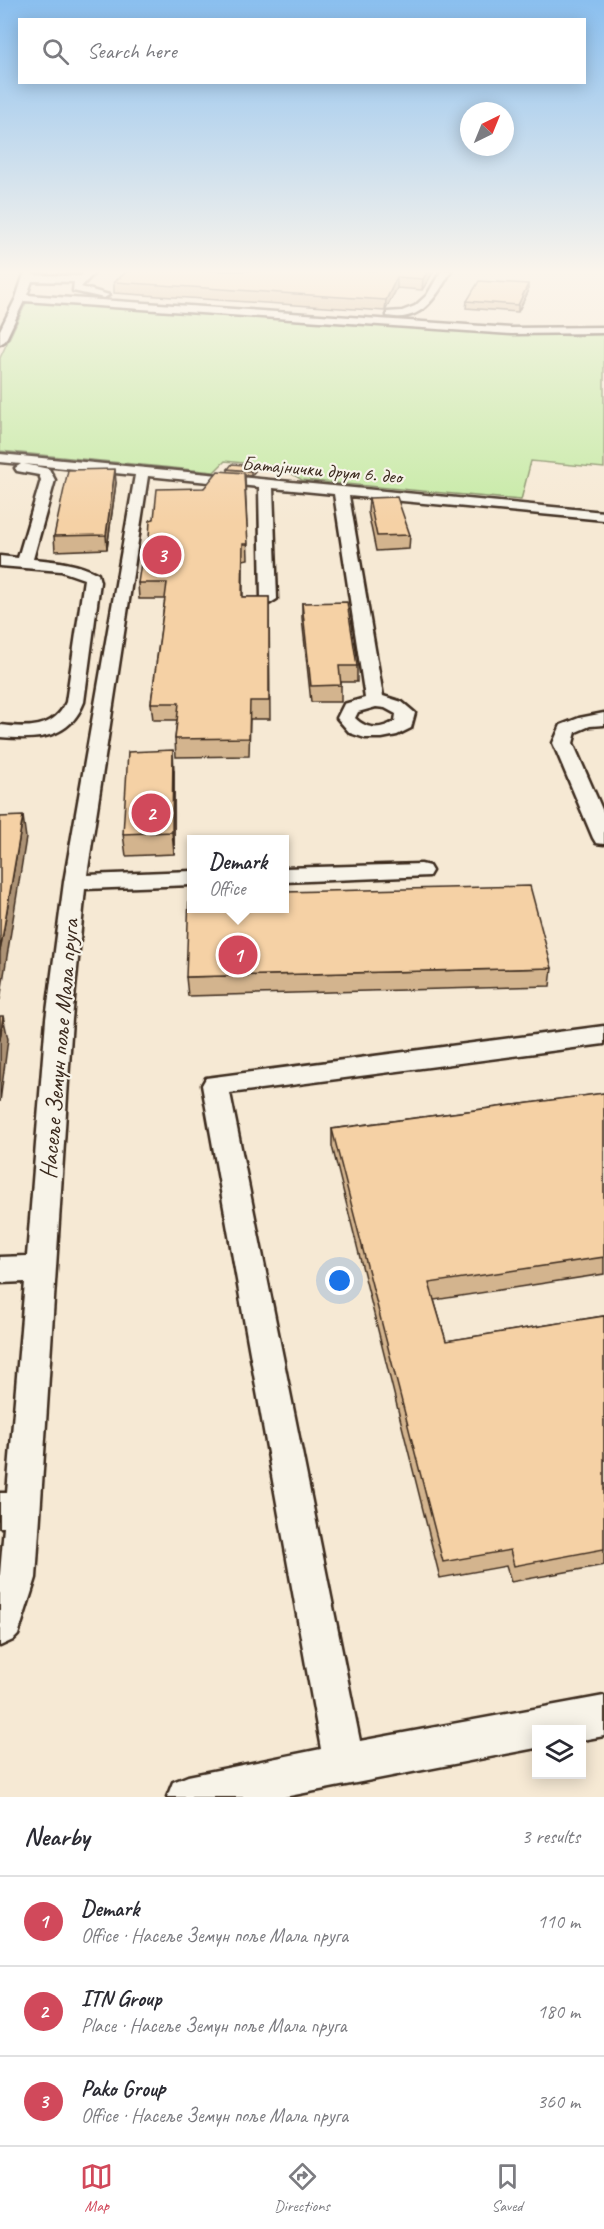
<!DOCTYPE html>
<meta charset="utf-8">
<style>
:root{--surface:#fff;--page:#f7f7f7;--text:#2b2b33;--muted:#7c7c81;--line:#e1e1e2;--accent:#d1495b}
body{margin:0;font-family:Caveat,sans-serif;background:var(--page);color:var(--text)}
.controls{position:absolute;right:18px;bottom:18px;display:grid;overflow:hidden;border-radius:0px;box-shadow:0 3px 15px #0003}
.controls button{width:54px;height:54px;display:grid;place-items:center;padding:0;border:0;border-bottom:2px solid var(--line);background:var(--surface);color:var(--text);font:30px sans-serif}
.compass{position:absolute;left:460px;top:102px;width:54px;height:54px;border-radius:50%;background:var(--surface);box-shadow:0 3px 15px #0003;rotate:43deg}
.you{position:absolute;left:340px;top:1281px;width:21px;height:21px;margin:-15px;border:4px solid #fff;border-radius:50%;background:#1a73e8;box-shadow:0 0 0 9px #1a73e833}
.badge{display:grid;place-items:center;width:39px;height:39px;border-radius:50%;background:var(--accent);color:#fff;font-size:20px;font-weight:700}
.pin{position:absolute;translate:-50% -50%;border:3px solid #fff;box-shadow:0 2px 6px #0006}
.popup{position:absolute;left:187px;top:835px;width:102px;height:78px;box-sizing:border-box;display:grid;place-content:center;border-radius:0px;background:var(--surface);filter:drop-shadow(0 2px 4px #0005);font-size:20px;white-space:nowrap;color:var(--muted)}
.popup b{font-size:22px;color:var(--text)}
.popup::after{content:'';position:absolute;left:50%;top:100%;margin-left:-12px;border:12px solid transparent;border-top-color:var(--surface)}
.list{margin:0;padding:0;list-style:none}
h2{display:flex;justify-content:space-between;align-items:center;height:78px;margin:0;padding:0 24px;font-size:26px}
h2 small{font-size:20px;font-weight:400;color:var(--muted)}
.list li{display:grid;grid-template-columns:39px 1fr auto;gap:18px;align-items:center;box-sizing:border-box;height:90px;padding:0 24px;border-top:2px solid var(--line)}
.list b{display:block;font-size:22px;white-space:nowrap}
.list p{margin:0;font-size:20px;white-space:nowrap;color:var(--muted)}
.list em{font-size:20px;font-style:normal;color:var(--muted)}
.icon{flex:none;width:33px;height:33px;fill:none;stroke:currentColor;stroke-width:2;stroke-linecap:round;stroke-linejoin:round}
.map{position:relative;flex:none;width:604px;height:1797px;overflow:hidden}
.search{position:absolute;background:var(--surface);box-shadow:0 3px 15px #0003;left:18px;right:18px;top:18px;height:66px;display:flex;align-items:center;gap:15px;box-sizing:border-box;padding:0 21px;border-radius:0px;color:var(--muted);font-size:22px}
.sheet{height:348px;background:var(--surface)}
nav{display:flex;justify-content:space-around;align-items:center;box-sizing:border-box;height:84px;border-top:2px solid var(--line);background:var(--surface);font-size:16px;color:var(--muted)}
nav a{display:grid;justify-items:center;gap:3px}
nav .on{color:var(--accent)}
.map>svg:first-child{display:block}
.green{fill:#c5eaa4;stroke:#808a61;stroke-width:1.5}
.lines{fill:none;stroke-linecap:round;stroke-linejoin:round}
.minor-casing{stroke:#3b2a1e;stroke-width:5}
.minor{fill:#f7f3e8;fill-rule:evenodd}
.wall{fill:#d3b48e;stroke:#3b2a1e;stroke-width:1.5}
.shaded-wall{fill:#ac9274;stroke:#3b2a1e;stroke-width:1.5}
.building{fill:#f5d1a5;stroke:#3b2a1e;stroke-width:1.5}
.labels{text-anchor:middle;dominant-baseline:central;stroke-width:4.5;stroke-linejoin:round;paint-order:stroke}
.far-street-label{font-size:20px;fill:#3b2a1e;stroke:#f7f3e8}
.street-label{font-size:24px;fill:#3b2a1e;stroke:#f7f3e8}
</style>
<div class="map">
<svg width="604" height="1797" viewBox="0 0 604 1797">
<rect width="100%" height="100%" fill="#f6e9d4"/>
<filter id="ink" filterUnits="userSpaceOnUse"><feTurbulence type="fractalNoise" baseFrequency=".0167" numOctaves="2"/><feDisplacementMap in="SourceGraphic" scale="12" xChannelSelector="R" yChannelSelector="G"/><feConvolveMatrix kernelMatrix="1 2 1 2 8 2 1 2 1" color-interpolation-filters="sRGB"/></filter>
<g filter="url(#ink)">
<path class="green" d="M38,301L574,336L604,334V468L531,461L521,500L302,480L281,467L225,461L214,472L0,451V358L26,303Z"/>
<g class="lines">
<defs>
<path id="minor" d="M25,271H35L33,275L80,276L86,271H96L81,287L109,295L104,298L73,291L74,282L32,281L27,295L511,328L604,327V333L511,334L24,301L5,341L0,344V330L16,298Z
M441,271H451C436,297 422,323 387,316V312L402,311L415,306L427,295Z
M0,454L604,512V520L349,496L383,696L402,702L415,713L411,728L397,735L382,738H365L350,733L337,718L344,704L365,698L334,494L273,488L277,599L269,604L261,599L259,487L148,476L87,875L192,871V885L85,889L72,1019L36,1578L18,1635L13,1640L0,1646V1574L4,1527H0V1493H7L25,1282L0,1283V1257L27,1256L46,1019L64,882L135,475L24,464L49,469L55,480L33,559C55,561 78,563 98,574L100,582L84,702C69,740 36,740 0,737V725C26,728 54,730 66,702L84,579L61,571L0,566V556L18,558L41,480L39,475L17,471L15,468L21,464L0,462ZM376,707L385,708L396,714L395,721C381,730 367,730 355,718L358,712Z
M604,713V725L590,726L576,732L573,743L604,814V844L596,843L593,838L553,743L561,725L579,718Z
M421,864L429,866L432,871L429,876L284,882V868Z
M604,1026V1044L230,1093L360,1741L604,1696V1736L582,1740V1730H536V1748L284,1797H167L173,1782L188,1776L321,1749L202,1085L206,1078Z"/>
</defs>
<use href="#minor" class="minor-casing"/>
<use href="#minor" class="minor"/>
</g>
<path class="wall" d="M128,271H434L422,290L397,288L385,311L114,293V282Z
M528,292L518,312L466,308L467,301Z
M228,469L255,471L251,476L245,475L248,559L243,560V597H269L270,719H250L249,756L176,757L175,739L177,720H153L151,703L165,599H139L138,583L148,556L154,519L204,488L228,472Z
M116,483L107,549L55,551L54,536Z
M369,498L410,535L409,549L376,551L368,512Z
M302,603L357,666V682H341V702H311L302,618Z
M174,771V854L126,856L123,834Z
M552,968L550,986L188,996L186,977Z
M604,1093V1274L434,1300L446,1341L604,1316V1565L511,1582L506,1566L440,1578L332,1146V1129Z"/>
<path class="shaded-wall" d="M428,271H434L422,290L423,279Z
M397,277V288L385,311L386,300Z
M528,284V292L518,312V305Z
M255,466V471L251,476V471Z
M115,469L116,483L107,549L106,535Z
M173,750L174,771V854L172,832Z
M23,816L26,838L0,1000V951Z
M3,1016L8,1039L0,1102V1040Z"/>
<path class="building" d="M128,271H428L423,279L397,277L386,300L114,282Z
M479,281L528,284L518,305L467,301Z
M232,464L255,466L251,471L228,469Z
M115,469L106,535L54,536L68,470Z
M218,471L244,473L248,544H243L242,597H269V701H250L249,738L175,739L179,703H151L167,583H138L142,556H148L150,520L154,519L157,489L204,488Z
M397,497L410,535L377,536L369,498Z
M347,602L357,666H339L341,685L311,686L302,603Z
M173,750L172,832L123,834L128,752Z
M23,816L0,951V817Z
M530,886L552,968L186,977L189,895H192V909H285V892Z
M0,1016H3L0,1040Z
M604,1093V1257L429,1283L446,1341L604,1316V1549L514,1566L510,1550L443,1562L332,1129Z"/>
</g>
<linearGradient id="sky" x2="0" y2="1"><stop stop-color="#8abfef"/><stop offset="0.52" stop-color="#fbf5ec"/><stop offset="1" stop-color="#fbf5ec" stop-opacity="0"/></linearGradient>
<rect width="604" height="523" fill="url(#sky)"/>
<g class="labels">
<g class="far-street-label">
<text transform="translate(322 470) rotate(5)">Батајнички друм 6. део</text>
</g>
<g class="street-label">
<text transform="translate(59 1049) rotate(-85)">Насеље Земун поље Мала пруга</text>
</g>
</g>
</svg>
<div class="controls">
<button><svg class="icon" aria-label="layers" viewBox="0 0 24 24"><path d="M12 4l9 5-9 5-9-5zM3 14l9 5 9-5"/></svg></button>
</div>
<svg class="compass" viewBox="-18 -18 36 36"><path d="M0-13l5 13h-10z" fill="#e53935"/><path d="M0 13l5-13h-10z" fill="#7c7c81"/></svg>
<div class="you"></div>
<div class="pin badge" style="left:238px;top:955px">1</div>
<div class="popup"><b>Demark</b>Office</div>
<div class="pin badge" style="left:151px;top:813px">2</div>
<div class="pin badge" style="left:162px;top:555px">3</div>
<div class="search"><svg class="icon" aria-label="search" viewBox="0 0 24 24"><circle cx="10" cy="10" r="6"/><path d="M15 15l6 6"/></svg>Search here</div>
</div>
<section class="sheet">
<h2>Nearby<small>3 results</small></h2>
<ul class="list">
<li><span class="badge">1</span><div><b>Demark</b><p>Office · Насеље Земун поље Мала пруга</p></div><em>110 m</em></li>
<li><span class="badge">2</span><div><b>ITN Group</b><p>Place · Насеље Земун поље Мала пруга</p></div><em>180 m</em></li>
<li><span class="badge">3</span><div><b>Pako Group</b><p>Office · Насеље Земун поље Мала пруга</p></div><em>360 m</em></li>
</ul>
</section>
<nav>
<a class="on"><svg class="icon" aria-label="map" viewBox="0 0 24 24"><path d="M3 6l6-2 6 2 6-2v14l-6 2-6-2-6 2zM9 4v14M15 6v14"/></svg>Map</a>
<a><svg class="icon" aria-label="directions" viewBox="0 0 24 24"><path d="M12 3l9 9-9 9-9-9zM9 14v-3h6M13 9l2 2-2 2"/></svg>Directions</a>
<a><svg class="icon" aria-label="saved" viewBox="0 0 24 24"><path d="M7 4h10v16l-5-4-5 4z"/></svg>Saved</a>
</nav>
